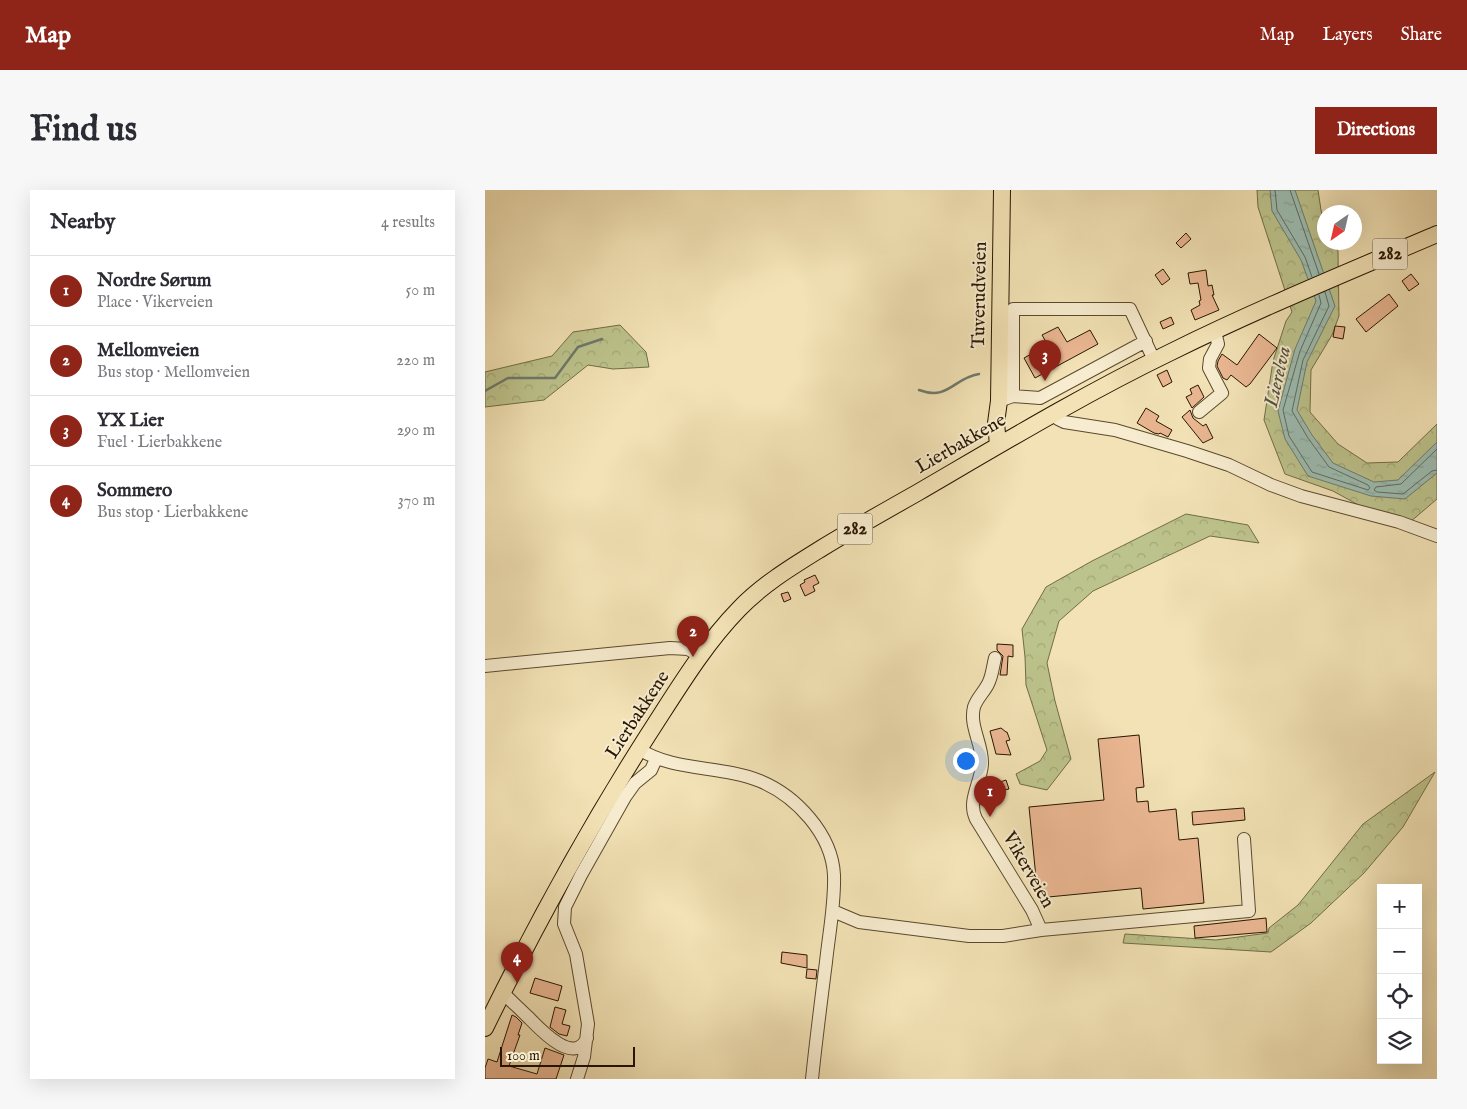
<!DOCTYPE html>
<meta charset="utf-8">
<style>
:root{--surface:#fff;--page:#f7f7f7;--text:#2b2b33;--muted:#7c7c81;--line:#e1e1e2;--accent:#8f2418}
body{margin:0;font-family:"IM FELL English",serif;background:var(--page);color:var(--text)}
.controls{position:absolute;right:15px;bottom:15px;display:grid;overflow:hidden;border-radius:0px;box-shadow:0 5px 20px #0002}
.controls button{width:45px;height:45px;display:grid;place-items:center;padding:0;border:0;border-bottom:1px solid var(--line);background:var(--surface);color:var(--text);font:25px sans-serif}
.compass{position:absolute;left:832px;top:15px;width:45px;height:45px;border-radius:50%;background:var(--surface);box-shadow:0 5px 20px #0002;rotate:214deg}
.scale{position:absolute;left:15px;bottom:12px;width:135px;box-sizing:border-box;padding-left:5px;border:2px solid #281600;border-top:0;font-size:14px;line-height:18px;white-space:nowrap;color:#281600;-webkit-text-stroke:4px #f7eccf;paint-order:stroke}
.you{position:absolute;left:480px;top:570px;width:18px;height:18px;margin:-12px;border:4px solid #fff;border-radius:50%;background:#1a73e8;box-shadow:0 0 0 8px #1a73e833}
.badge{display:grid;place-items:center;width:32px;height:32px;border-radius:50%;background:var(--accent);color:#fff;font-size:16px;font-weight:700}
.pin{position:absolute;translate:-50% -41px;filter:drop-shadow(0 1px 2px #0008)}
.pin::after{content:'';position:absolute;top:26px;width:18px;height:15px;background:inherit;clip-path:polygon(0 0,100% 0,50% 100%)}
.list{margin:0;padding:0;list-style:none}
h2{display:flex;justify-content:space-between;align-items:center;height:65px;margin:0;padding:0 20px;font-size:21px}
h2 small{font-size:16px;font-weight:400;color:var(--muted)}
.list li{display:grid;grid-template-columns:32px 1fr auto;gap:15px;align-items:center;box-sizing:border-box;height:70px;padding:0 20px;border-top:1px solid var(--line)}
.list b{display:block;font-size:19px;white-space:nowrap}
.list p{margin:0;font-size:16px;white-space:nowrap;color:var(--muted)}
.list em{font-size:16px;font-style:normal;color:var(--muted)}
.icon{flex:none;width:28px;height:28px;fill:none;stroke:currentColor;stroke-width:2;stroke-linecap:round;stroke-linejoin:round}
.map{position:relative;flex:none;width:952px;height:889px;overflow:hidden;border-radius:0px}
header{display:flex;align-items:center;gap:30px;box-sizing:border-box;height:70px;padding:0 25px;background:var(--accent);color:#fff}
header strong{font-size:24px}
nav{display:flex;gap:28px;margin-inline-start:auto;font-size:18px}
.intro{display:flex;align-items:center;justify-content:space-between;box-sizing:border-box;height:120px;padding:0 30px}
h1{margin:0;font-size:35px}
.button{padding:12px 22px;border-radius:0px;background:var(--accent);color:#fff;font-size:18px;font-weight:700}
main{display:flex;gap:30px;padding:0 30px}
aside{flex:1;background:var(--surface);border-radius:0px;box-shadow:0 5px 20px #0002}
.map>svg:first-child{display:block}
.forest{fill:url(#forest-crowns);stroke:#726c46}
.water{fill:url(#water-ripples);stroke:#6e7a6b}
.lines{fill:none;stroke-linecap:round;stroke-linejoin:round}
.shore{stroke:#626a5a;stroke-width:1}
.stream{stroke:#6e7a6b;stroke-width:2.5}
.building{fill:#eab792;stroke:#281600}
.minor-casing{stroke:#5a492d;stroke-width:14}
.major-casing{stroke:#281600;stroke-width:18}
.minor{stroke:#f7eccf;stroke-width:12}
.major{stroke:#f2e2b5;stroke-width:16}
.labels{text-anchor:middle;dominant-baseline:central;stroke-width:4;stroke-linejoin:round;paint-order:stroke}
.shield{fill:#f7eccf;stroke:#66563e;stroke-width:1}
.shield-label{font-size:18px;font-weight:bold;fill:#281600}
.street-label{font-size:19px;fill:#281600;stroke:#f7eccf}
.water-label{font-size:20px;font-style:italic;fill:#51503f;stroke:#f7eccf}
</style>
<header>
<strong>Map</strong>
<nav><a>Map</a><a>Layers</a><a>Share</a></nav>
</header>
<div class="intro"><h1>Find us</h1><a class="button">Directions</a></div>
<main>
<aside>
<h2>Nearby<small>4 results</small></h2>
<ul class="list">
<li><span class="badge">1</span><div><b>Nordre Sørum</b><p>Place · Vikerveien</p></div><em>50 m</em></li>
<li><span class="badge">2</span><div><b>Mellomveien</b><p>Bus stop · Mellomveien</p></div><em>220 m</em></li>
<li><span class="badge">3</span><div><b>YX Lier</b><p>Fuel · Lierbakkene</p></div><em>290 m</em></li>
<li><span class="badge">4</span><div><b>Sommero</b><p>Bus stop · Lierbakkene</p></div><em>370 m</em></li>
</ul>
</aside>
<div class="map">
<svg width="952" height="889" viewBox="0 0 952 889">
<defs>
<pattern id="forest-crowns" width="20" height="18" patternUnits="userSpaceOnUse" patternTransform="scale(1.25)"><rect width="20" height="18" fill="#bdc38c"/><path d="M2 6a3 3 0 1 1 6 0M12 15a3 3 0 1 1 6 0" fill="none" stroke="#a2a777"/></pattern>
<pattern id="water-ripples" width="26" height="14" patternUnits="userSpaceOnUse" patternTransform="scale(1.25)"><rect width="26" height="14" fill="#9cbdb3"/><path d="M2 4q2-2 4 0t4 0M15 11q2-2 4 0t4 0" fill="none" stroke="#86a298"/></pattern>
</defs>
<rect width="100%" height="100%" fill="#f2e2b5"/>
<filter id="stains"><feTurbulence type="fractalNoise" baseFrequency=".004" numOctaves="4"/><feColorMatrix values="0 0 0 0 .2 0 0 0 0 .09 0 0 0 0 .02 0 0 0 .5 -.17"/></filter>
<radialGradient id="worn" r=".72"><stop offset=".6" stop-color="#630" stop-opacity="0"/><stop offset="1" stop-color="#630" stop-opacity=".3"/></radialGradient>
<path class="forest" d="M772,0H833L836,20L839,33V52L848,53L853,61L854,126L847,145L826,180L825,222L853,254L882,273L913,272L952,234V309L917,339L848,301L800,284L779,230L788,171L801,131L807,122L773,17Z
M135,135L161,162L164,177L128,179L103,175L59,210L0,217V182L67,166L88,142Z
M701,324L763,335L774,353L725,346L608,401L574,431L562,473L570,511L586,569L562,600L535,594L531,584L555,571L562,560L541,495L540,467L537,439L561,397L607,371Z
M950,582L918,637L879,683L826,733L786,762L638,753L640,744L731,750L783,743L784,738L813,715L878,634Z"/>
<path class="water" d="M785,0H810L850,116L822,172L812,220L827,245L848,273L889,292L913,290L952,252V283L920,309L886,306L823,286L800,249L793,221L810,159L831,111L816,70L787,21Z"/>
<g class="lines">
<path class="shore" d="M790,0L792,20L820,67L827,87
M805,0L834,84
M834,105L836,113L815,161L798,220L804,246L827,282L883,300L885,298L883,295L844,277L823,248L807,221L818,170L844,116L840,102
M952,259L916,294L891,297L889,300L892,302L918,304L947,281L952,280"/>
<path class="stream" d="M434,200C464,211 468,188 494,184
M0,201L23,188H70L93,157L117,149"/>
</g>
<path class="building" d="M701,43L706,49L696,58L691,53Z
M678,79L685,89L677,95L670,85Z
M721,80L723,96L727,95L729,105H727L734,120L710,130L706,120L715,115L714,111L716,110L713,93L705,94L703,83Z
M926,84L934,94L924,101L917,91Z
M904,104L913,116L881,142L871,129Z
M686,127L689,134L678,139L675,132Z
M850,136L860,137L858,149L848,147Z
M573,137L582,152L605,140L613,154L550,188L539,168L550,162L552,165L565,159L557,145Z
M774,144L792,158L765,194L761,197L746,185L742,190L738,188L732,176L733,171L737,164L752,175Z
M682,180L687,192L678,197L672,185Z
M713,195L719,207L707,218L701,207L707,204L705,199Z
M661,218L674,226L671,231L687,240L683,247L675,243L674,244L669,243L652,233Z
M705,220L708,228L718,236L721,234L728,248L718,253L697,227Z
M330,385L334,393L328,396L330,401L320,406L315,395L320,392L319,390Z
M303,402L306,409L299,412L296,404Z
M512,454L528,455V467L523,466L522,485H515L518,466L512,460Z
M516,538L521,542H522L525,550L521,551L526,565L511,564L505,541Z
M654,545L659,597L651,598L652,612L663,611L664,622L691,619L694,650L713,648L719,713L658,719L656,698L553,708L544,617L619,610L613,549Z
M521,590L524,599L515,601L512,593Z
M759,618L760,630L708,635L707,622Z
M781,728L782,742L710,748L709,736Z
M297,762L322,765V778L296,773Z
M322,779L332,780L331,789L321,788Z
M50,788L77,796L73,811L45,803Z
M70,817L81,820L77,834L85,836L82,846L74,844L65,837Z
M27,825L31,827L37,833L33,845H35L24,876L52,884L60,858L79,865L71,889H0V878L3,869L12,872Z"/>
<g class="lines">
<defs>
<path id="minor" d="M528,206L555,208L661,151
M514,211L528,206V119H645L669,170
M714,222L737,203L724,178L725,169L733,154L730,141
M570,223L573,229L579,232L630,240L702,261L744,275L786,295L816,306L914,332L952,346
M510,468C508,476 507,487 503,494C499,502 492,508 489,517C484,536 498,555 497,574C496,593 482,611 491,629L547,720L556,740
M0,476L185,458L203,459L215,466
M154,559C189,582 236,575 275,591C311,606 347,644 349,685C350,714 344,743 341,772C336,811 331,850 327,889
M348,721L374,732L484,746H518L556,740L764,721L759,649
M18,803C26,811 35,819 43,827C54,838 89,877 102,848
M92,889L99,867L103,834L91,764L79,734L80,717L96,685L140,607L150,593L166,580L171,569"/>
<path id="major" d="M513,255L511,233L514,211L517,0
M0,838C49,738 103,639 163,545C191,502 218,456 254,419C278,394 308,376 337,358C368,339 400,321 432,303C516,254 599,204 686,162C773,119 863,82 952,44"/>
</defs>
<use href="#minor" class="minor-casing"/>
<use href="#major" class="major-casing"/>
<use href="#minor" class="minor"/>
<use href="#major" class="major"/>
</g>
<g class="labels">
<g class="shield">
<rect x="887.5" y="48.5" width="35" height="31" rx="4"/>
<rect x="352.5" y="323.5" width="35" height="31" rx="4"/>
</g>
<g class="shield-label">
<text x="905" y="64">282</text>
<text x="370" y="339">282</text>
</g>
<g class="street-label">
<text transform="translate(495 105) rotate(-89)">Tuverudveien</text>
<text transform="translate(476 254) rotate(-30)">Lierbakkene</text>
<text transform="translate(153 525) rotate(-57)">Lierbakkene</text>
<text transform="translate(543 680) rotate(60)">Vikerveien</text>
</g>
<g class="water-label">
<text transform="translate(793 187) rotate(-77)">Lierelva</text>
</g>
</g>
<rect width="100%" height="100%" filter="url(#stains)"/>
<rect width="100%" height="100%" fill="url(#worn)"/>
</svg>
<div class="controls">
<button>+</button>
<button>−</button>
<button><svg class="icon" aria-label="locate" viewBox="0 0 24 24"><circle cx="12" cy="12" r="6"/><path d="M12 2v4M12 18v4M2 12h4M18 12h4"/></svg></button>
<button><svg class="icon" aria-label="layers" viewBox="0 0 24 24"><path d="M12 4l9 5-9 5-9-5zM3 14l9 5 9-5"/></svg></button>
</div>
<svg class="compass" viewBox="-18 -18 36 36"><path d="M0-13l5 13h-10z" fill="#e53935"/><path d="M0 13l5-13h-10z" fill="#7c7c81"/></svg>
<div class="scale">100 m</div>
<div class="you"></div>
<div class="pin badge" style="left:505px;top:627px">1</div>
<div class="pin badge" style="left:208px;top:467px">2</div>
<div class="pin badge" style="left:560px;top:191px">3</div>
<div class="pin badge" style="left:32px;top:793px">4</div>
</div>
</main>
